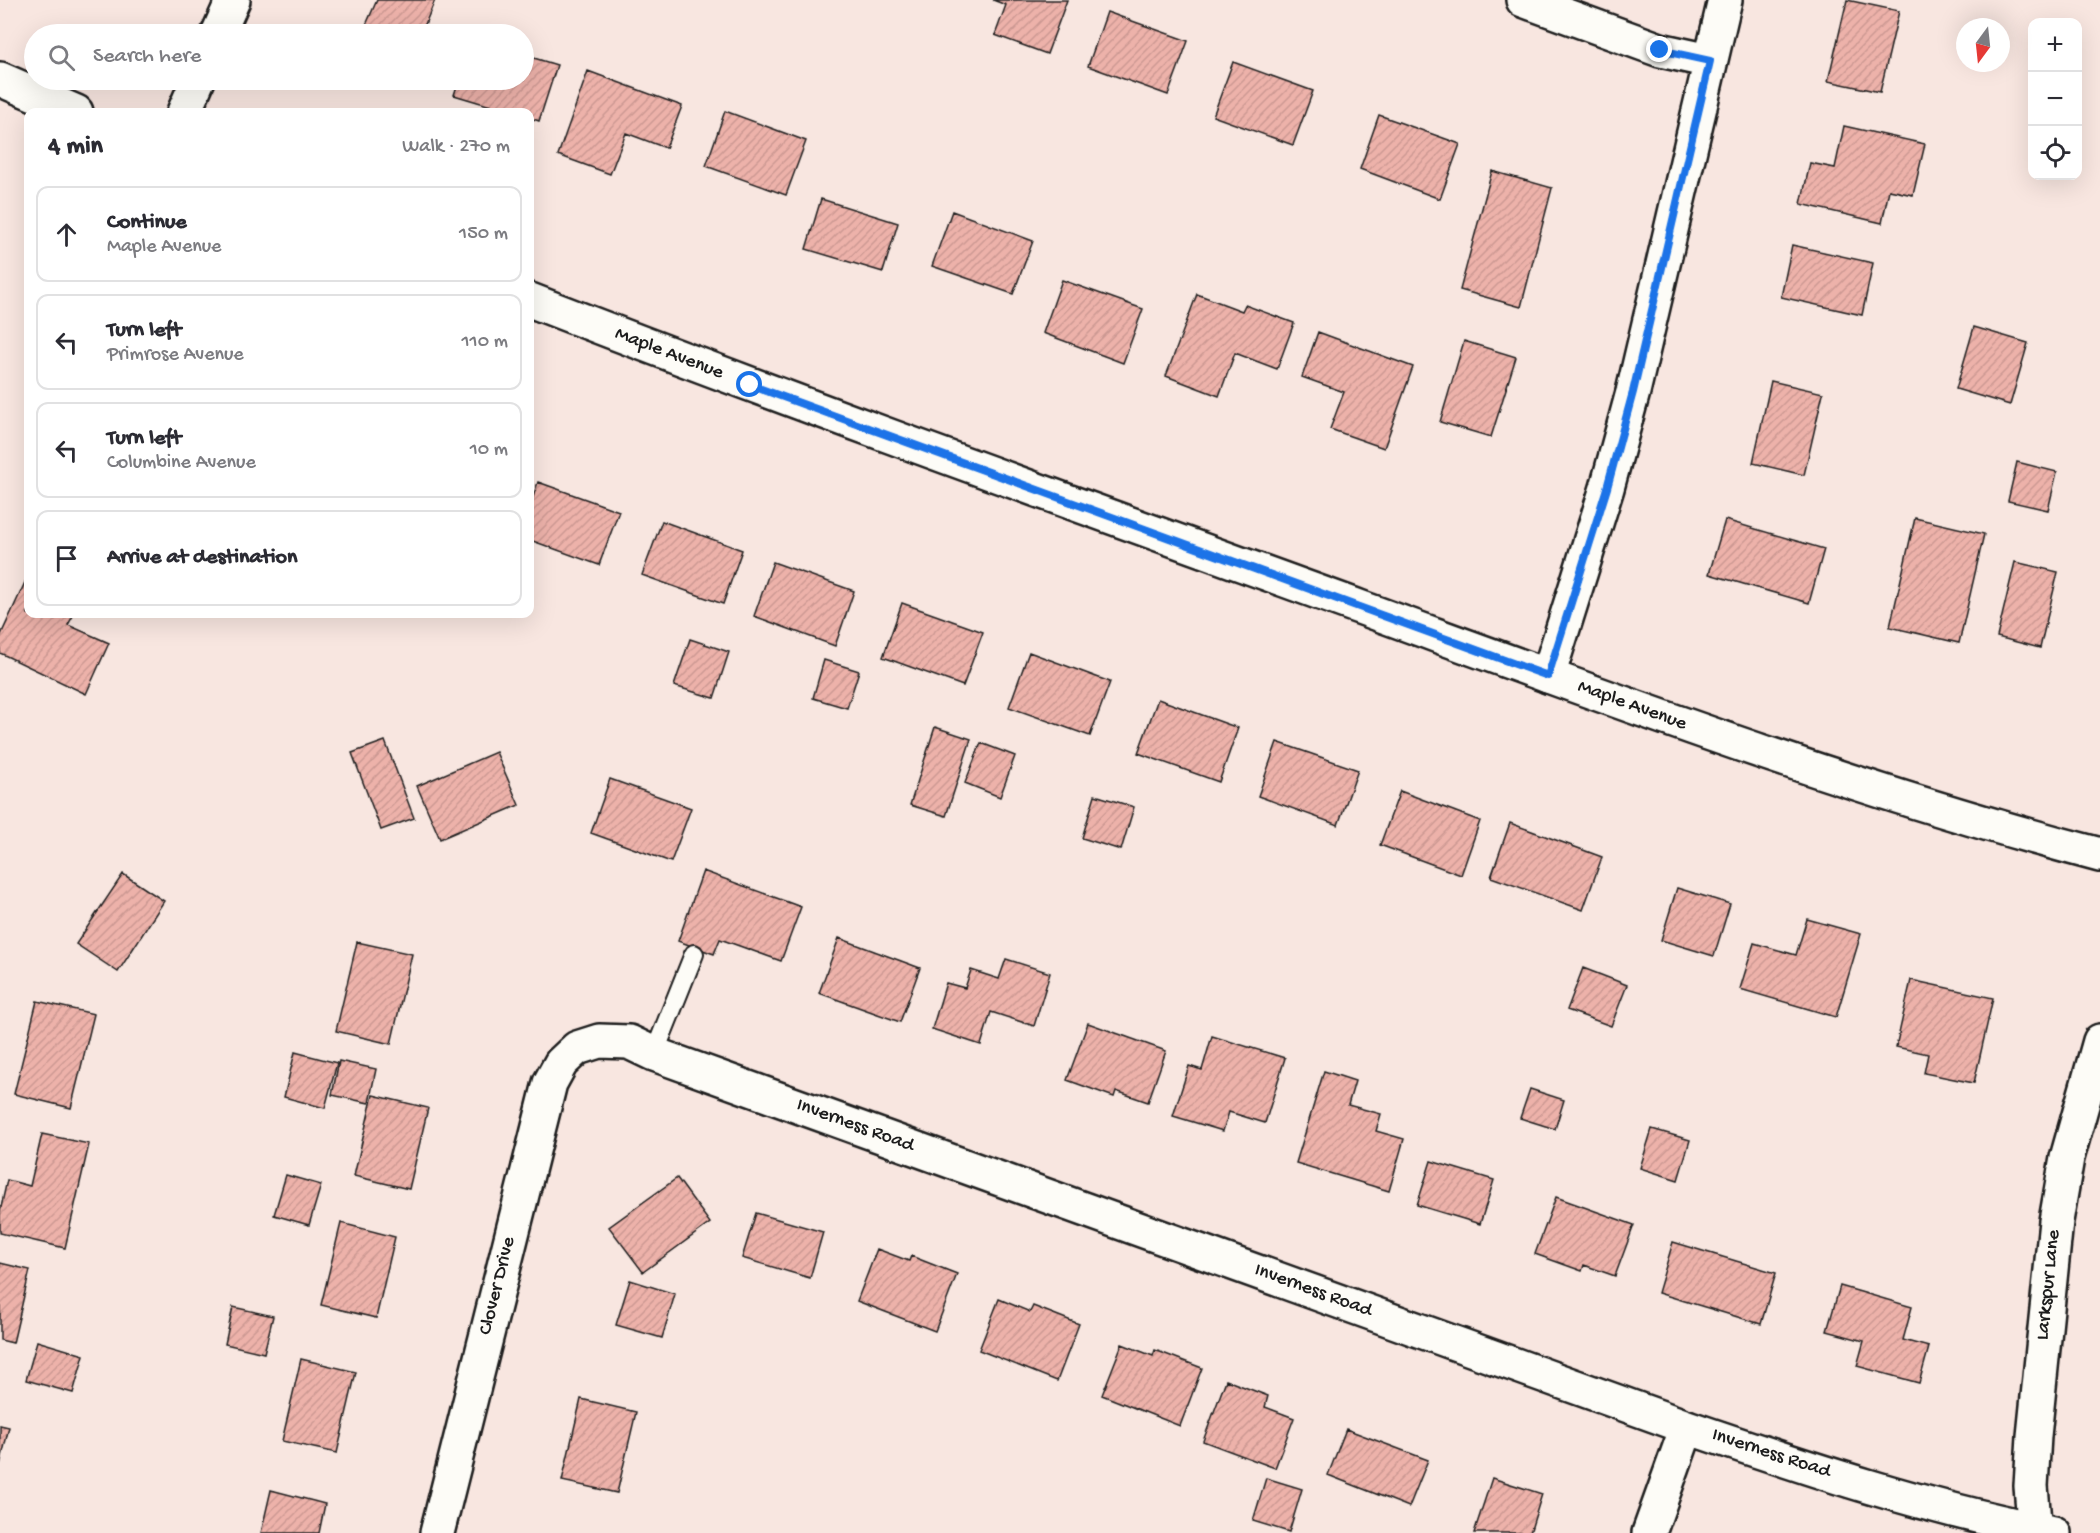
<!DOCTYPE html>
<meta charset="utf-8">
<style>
:root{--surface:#fff;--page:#f2f2f3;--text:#2b2b33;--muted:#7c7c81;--line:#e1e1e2}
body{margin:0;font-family:"Gochi Hand",sans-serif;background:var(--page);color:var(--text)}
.controls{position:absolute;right:18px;top:18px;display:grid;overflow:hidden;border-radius:12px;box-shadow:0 6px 24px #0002}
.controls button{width:54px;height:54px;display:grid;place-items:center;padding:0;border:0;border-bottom:2px solid var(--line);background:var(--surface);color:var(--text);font:30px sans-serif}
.compass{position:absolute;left:1956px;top:18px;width:54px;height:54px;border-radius:50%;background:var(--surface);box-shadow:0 6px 24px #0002;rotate:195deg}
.stop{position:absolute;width:18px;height:18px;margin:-14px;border:4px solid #1a73e8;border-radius:50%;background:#fff}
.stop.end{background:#1a73e8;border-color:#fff;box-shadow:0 2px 6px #0008}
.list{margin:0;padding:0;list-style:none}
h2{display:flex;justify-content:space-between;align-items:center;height:78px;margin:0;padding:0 24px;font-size:26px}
h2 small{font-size:20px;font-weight:400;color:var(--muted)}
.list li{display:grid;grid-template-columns:39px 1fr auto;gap:18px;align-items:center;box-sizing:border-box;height:96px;margin:0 12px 12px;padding:0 12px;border:2px solid var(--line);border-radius:12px}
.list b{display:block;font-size:22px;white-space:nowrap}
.list p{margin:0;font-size:20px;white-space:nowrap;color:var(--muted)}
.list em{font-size:20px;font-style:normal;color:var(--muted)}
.icon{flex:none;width:33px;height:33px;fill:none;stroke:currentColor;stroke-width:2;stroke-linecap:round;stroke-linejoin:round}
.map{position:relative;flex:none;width:2100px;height:1533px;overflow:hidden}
.search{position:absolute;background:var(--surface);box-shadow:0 6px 24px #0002;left:24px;top:24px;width:510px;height:66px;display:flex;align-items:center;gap:15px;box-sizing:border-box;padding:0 21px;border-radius:33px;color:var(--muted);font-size:22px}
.panel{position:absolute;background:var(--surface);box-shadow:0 6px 24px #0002;left:24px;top:108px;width:510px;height:510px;border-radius:12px}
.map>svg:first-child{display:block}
.building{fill:url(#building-hatch);stroke:#1c1c1c;stroke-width:1.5}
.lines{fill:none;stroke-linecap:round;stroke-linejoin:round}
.lane-casing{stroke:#1c1c1c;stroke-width:22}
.street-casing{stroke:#1c1c1c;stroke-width:38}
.secondary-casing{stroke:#1c1c1c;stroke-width:38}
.lane{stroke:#fdfcf7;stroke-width:18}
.street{stroke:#fdfcf7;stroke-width:33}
.secondary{stroke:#fdfcf7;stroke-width:33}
.route{stroke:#1a73e8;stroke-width:8}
.labels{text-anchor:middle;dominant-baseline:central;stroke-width:5;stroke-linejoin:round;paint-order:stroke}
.street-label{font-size:20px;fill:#1c1c1c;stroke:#fdfcf7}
</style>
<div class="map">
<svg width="2100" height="1533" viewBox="0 0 2100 1533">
<defs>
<pattern id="building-hatch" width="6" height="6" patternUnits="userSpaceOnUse" patternTransform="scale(1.5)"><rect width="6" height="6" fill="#edb2aa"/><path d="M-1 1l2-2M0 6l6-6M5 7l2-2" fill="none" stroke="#cb9892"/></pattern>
</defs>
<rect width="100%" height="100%" fill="#f8e6e0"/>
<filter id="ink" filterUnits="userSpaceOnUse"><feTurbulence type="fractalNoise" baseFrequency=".0167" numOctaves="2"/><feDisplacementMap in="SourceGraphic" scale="12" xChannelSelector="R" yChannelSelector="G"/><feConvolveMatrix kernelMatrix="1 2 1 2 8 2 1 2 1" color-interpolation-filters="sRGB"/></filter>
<g filter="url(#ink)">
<path class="building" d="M377,0H435L421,34H362Z
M993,0H1067L1047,54L995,35L1006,5Z
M1847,0L1899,11L1880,92L1828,81Z
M1107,12L1188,41L1168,95L1088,66Z
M524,55L557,65L539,121L530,118V112H511L454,95L459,80H524Z
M1233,62L1313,91L1293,145L1213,116Z
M588,71L682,106L666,148L626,133L610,174L558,155Z
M725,111L806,141L786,195L706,166Z
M1379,115L1460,144L1440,199L1360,169Z
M1844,126L1925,144L1913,195L1889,190L1882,223L1801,204L1810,163L1835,168Z
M1492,171L1552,188L1521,307L1460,290Z
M821,199L898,223L883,272L806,249Z
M952,211L1033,241L1013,294L932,266Z
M1792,245L1873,263L1862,315L1781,297Z
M1062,280L1143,309L1123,363L1043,333Z
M1197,294L1242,311L1245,305L1294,323L1277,369L1235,353L1219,396L1166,376Z
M1974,327L2028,343L2010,405L1956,389Z
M1318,332L1413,367L1384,448L1330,429L1344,392L1302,377Z
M1464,341L1516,357L1491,437L1440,422Z
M1771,381L1823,393L1804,475L1753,463Z
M2017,462L2057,472L2048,510L2008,501Z
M538,482L619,511L599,565L530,540V506Z
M1915,518L1984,534L1959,643L1890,627Z
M1725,520L1824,549L1809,603L1709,574Z
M662,521L742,550L723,604L642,575Z
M773,562L854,591L835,646L754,616Z
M2015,562L2058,572L2040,648L1997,637Z
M27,578L28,614H74L68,625L109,643L86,694L0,653V637Z
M902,603L983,632L963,686L883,657Z
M690,639L729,652L714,698L674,686Z
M1029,652L1110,682L1090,736L1009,707Z
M824,660L859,671L847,708L813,698Z
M1158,699L1238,728L1219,782L1138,753Z
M935,727L971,739L946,816L910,805Z
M385,741L414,818L381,830L352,753Z
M1277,742L1358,770L1338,825L1258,796Z
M981,743L1015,756L1000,797L965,783Z
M496,752L519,805L440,839L417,786Z
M610,779L691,808L671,862L591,833Z
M1400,791L1480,821L1461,875L1380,845Z
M1095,795L1134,807L1121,850L1082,838Z
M1510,823L1602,857L1583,910L1491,877Z
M703,871L801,907L781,961L720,939L714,954L678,941Z
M123,874L164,901L118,972L76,944Z
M1677,888L1730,904L1714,956L1661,940Z
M1807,919L1861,934L1836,1017L1740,989L1754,943L1796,955Z
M839,938L920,968L900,1022L819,993Z
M357,942L412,954L391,1044L336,1031Z
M1006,959L1050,973L1034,1026L991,1012L981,1045L932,1029L946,983L965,988L971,970L999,979Z
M1583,968L1627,985L1611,1026L1567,1010Z
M1911,980L1993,998L1974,1083L1924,1073L1928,1054L1896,1047Z
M37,1001L94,1014L71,1108L14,1094Z
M1088,1023L1166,1051L1148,1102L1116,1091L1114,1097L1067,1080Z
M1212,1036L1285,1058L1265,1123L1229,1112L1223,1131L1173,1116L1189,1066L1202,1070Z
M295,1052L337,1063L325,1108L284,1097Z
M339,1061L376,1069L369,1103L332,1095Z
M1324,1071L1355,1081L1348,1105L1381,1114L1376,1131L1404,1139L1389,1191L1296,1163Z
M1530,1089L1564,1100L1555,1129L1520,1118Z
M373,1095L428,1108L409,1189L354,1176Z
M1652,1129L1690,1140L1678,1180L1640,1168Z
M42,1134L89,1144L65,1248L0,1233V1212L7,1180L30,1186Z
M1431,1161L1494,1180L1480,1224L1417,1205Z
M286,1175L321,1185L309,1225L274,1215Z
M677,1178L710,1223L643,1272L609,1227Z
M1556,1197L1634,1225L1615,1276L1584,1265L1582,1271L1535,1254Z
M756,1213L823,1232L810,1278L742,1258Z
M341,1223L395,1237L376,1318L321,1305Z
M1673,1242L1776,1273L1761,1324L1658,1293Z
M877,1249L909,1261L911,1256L957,1274L935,1331L857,1301Z
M0,1263L30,1270L13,1343L0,1340Z
M630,1280L675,1294L662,1338L616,1325Z
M1840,1286L1912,1307L1903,1340L1929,1347L1919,1383L1857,1366L1864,1341L1827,1331Z
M999,1299L1030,1312L1033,1306L1079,1324L1057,1381L979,1350Z
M233,1307L273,1316L264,1353L225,1344Z
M37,1341L84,1355L73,1393L26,1380Z
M1122,1344L1153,1356L1155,1350L1202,1368L1180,1426L1102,1395Z
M301,1359L356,1372L337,1453L282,1441Z
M1226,1380L1268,1396L1265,1407L1294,1418L1275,1468L1203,1441Z
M581,1399L636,1412L617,1493L562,1481Z
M0,1425L9,1427L0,1465Z
M1346,1429L1428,1460L1409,1507L1328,1475Z
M1266,1478L1302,1489L1289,1532L1253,1521Z
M1492,1478L1542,1494L1530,1533H1474Z
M271,1490L325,1504L319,1533H261Z"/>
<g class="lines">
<defs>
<path id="lane" d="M654,1054L694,954"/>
<path id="street" d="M1523,0L1660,50L1710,61
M218,34L233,0
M184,112L198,80
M1548,676L1607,488L1633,392L1725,0
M437,1533L550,1083L561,1063L577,1048L599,1041L629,1042L654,1054L1687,1427C1807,1468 1929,1509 2054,1533
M1649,1533L1687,1427
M2035,1533L2031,1486L2034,1436L2056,1221L2067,1158L2100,1041"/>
<path id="secondary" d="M0,79L76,112
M530,300C805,407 1084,507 1362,608C1606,697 1849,789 2100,855"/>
</defs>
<use href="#lane" class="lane-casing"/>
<use href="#street" class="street-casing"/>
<use href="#secondary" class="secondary-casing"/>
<use href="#lane" class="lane"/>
<use href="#street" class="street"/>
<use href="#secondary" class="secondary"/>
</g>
</g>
<g class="lines" filter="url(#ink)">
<path class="route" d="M750,385L1548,676L1607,488L1633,392L1710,61L1660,50"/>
</g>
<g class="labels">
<g class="street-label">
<text transform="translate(669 354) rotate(21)">Maple Avenue</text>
<text transform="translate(1632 706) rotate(20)">Maple Avenue</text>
<text transform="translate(855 1126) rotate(20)">Inverness Road</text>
<text transform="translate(2049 1285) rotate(-84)">Larkspur Lane</text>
<text transform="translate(498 1286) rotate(-76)">Clover Drive</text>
<text transform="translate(1313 1291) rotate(20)">Inverness Road</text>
<text transform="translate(1771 1454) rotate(18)">Inverness Road</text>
</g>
</g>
</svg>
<div class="controls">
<button>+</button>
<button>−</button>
<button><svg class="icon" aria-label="locate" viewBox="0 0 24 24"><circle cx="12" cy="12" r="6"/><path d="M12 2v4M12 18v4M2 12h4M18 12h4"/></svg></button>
</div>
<svg class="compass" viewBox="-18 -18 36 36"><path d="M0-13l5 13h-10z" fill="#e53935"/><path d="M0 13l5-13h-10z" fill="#7c7c81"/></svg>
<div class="stop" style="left:750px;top:385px"></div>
<div class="stop end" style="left:1660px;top:50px"></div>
<div class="search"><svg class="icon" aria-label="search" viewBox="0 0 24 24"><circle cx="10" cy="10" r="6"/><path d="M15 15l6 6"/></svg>Search here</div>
<section class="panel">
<h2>4 min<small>Walk · 270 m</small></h2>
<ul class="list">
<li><svg class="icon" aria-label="ahead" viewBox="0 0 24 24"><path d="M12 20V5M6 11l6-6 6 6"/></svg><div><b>Continue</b><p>Maple Avenue</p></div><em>150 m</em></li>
<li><svg class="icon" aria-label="left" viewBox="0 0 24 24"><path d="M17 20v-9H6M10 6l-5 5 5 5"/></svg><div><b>Turn left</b><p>Primrose Avenue</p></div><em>110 m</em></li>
<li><svg class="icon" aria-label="left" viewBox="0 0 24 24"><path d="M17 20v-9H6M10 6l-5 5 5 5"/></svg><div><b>Turn left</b><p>Columbine Avenue</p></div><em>10 m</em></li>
<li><svg class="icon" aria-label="arrive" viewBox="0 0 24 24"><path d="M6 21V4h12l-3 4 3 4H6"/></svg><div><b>Arrive at destination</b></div></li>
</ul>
</section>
</div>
